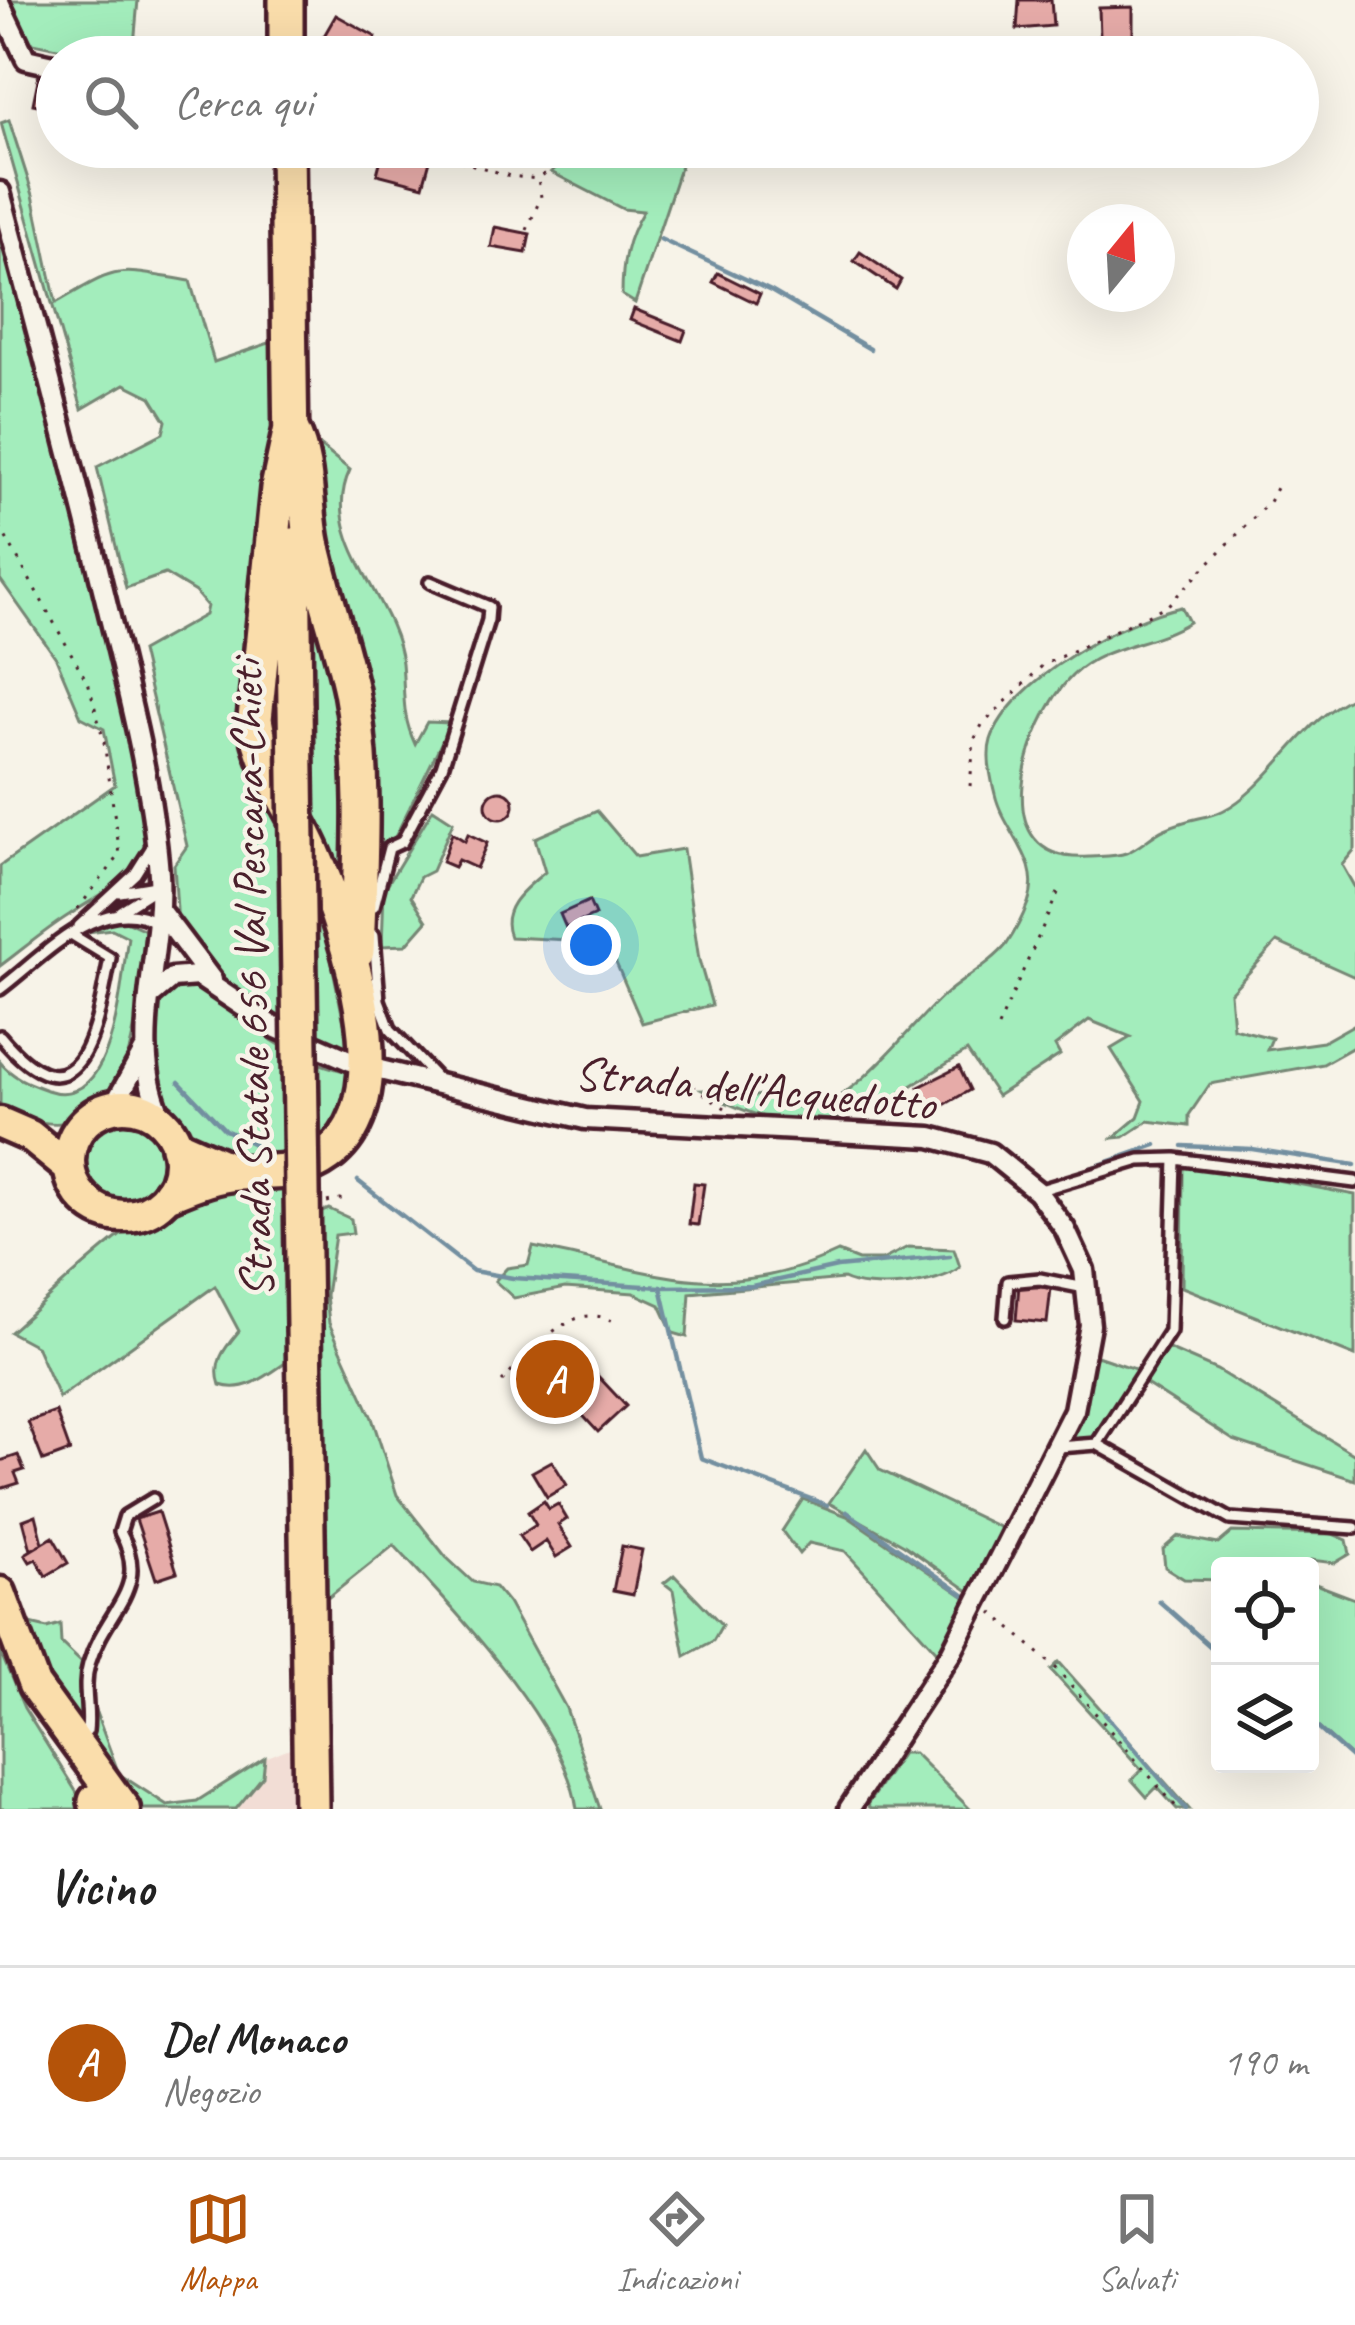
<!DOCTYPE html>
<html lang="it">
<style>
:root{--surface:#fff;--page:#f2f2f2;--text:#222;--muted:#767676;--line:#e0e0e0;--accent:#b45309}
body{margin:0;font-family:Caveat,sans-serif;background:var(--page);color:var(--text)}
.controls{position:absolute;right:36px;bottom:36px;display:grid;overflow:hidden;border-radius:12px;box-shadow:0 12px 48px #0002}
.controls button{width:108px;height:108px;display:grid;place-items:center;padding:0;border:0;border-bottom:3px solid var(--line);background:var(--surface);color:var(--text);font:60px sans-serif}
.compass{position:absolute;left:1067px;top:204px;width:108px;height:108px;border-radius:50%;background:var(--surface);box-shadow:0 12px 48px #0002;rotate:18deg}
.you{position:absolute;left:591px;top:945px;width:42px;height:42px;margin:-30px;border:9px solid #fff;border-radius:50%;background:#1a73e8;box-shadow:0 0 0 18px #1a73e833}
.badge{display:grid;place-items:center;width:78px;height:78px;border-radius:50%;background:var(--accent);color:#fff;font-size:39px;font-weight:700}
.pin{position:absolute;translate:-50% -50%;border:6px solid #fff;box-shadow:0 3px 12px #0006}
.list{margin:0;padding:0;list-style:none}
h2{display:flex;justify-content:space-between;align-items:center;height:156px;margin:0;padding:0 48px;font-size:51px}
h2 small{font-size:39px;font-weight:400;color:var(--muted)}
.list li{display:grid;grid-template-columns:78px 1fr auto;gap:36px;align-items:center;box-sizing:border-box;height:192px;padding:0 48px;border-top:3px solid var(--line)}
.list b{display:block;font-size:45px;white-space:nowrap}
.list p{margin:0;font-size:39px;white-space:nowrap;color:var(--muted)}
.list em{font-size:39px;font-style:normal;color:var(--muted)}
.icon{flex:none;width:66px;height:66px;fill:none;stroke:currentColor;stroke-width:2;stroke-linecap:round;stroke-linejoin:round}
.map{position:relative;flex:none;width:1355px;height:1809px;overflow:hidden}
.search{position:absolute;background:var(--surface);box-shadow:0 12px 48px #0002;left:36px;right:36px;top:36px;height:132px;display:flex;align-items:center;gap:30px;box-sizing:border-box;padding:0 42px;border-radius:66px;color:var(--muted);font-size:45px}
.sheet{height:348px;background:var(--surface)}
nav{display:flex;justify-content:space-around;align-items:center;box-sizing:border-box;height:168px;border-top:3px solid var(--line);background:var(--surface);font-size:33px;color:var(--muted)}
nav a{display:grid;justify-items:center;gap:6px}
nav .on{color:var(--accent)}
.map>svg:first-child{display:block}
.built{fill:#f2ddd5}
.green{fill:#a3edbc;stroke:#768674;stroke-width:3}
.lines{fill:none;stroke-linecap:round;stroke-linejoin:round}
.stream{stroke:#738fa0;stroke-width:4.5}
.building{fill:#e6aba8;stroke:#4a1f2b;stroke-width:3}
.lane-casing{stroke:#4a1f2b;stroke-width:18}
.street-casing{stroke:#4a1f2b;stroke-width:27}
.primary-casing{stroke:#4a1f2b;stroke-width:39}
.highway-casing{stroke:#4a1f2b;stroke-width:42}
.path{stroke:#4a1f2b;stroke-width:3;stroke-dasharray:3 9;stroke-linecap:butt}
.lane{stroke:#f7f3e8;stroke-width:9}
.street{stroke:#f7f3e8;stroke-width:18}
.primary{stroke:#faddab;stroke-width:30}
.highway{stroke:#faddab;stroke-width:33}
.highway-bridge-casing{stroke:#4a1f2b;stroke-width:42;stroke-linecap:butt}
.highway-bridge{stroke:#faddab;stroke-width:33}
.labels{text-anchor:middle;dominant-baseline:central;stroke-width:9;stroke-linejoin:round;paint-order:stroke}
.street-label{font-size:48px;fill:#4a1f2b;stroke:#f7f3e8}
</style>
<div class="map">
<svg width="1355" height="1809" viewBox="0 0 1355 1809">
<rect width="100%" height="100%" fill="#f7f3e8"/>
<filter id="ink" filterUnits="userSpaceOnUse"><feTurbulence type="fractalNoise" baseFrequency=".00833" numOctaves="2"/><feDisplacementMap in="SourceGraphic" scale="24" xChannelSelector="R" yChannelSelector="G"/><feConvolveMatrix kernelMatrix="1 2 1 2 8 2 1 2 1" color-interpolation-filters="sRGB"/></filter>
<g filter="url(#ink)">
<path class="built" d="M297,1745V1809H236L263,1776L265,1758Z"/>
<path class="green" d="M7,0H138L133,57H100L24,41Z
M9,120L33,195L56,303C122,264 115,269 190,281L214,362L272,342L281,391L243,688L287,811L292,1026L220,977L178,925L174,865L187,846L141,651L205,615L207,606L195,592L165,574L126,588L97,467L163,433L166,421L151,397L125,384L82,409L1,123Z
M580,147H687L635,303L622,295C622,263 626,239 643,211L623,209L551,172Z
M0,228L126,715L148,839C133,881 102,893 69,915C45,930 23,949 0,966V866L115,785L104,729L81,717L56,658L0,579Z
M314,441L350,470C318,538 395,598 402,663C405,694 401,714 415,744L427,722L451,723L375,878Z
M314,596L343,680L351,941L306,799Z
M1181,607L1189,622C1153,645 1105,644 1073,675C1026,720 981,865 1089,857C1100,856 1115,857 1126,853C1140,848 1151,835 1165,829C1205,811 1214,825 1254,788C1288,756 1312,715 1355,696V849L1342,865L1355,888V977L1277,942L1230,993L1233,1028L1272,1038L1267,1050L1323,1042L1355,1024V1046L1323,1064L1210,1084L1189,1115V1126L1148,1121L1124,1137L1113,1138L1138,1117L1144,1101L1111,1049L1131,1037L1089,1020L1055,1046L1060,1055L997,1096L967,1051L865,1115L851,1111C806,1138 744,1114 702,1090L742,1089L756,1096L770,1093C783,1102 795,1110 812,1107C859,1099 909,1026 943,996C963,978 991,964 1007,944C1015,932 1023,916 1028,903C1044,861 1004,833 995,794C991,779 986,756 991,740C1010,680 1124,619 1181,607Z
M433,809L453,822L432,871L420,877L411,896L427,921L406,945L382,946L384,890Z
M597,811L636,857L683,849L699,960L712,1005L642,1023L607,942L510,937C498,908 525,889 545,872L535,838Z
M309,850L350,1053L310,1034Z
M121,919L145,930C137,1018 136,1171 0,1109V1062C13,1078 28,1083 47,1090C116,1114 121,978 128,937L112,929L87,932Z
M169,984H200C246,1024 288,1059 349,1072C351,1085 346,1096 341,1108C307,1191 198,1167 162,1101C155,1089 155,1070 153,1055C151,1034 155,1000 169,984Z
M85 1161a39 39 0 1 1 78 0a39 39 0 1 1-78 0Z
M1183,1162L1355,1195V1356L1182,1287Z
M288,1184L291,1359C270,1373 247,1394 220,1385C212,1362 225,1348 239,1331L215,1286L59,1398L36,1346L10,1332C63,1286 143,1200 213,1188C237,1184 264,1186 288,1184Z
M329,1209L351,1219L353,1233L335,1235L326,1295L329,1323L372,1418L397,1495L446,1557L473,1582L495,1587L508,1603L566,1708L600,1809H577C565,1723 452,1608 394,1545L324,1601L312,1216Z
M533,1247C651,1270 720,1307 838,1252L858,1260H882L908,1247L954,1249L960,1267C939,1286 868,1292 843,1279L690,1293L687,1337L673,1333L660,1305L634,1293L565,1288L514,1298L495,1281L507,1268L528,1265Z
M1166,1348L1217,1370L1355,1455V1480L1233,1440L1143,1382Z
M1097,1356L1141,1371L1094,1440L1062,1442Z
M866,1449L880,1470L1003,1529L973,1594L904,1545L829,1503Z
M803,1499L847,1516L971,1601L941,1656L845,1551L809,1543L799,1554L782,1531Z
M1232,1532L1333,1534L1347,1540L1350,1554L1335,1563L1311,1560L1306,1566H1220V1580L1184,1579L1165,1567L1163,1549L1178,1536L1218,1544Z
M674,1575L722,1625L713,1641L685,1656L673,1590L664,1583Z
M1310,1582L1355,1599V1760L1310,1720Z
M22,1622L47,1628L60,1624L61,1643L84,1665V1723L78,1732L46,1679Z
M0,1651L24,1708L87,1809H0Z
M1059,1662L1189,1809H1177L1157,1787L1147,1797L1132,1780L1142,1770L1051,1670Z
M92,1702L119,1774L167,1805L197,1801L265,1758L263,1776L236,1809H135L88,1747L94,1729Z
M902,1753H914L970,1809H870L867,1805Z"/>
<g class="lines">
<path class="stream" d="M660,239L771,291L870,349
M179,1082L225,1130L279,1156
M1183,1146L1252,1149L1355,1165
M358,1181L473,1271L513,1278L661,1287L752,1286L837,1267L950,1256
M1042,1185L1156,1145
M661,1287L701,1458L827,1505
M847,1512L964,1595
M1159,1601L1220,1655
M1105,1714L1186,1809
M1310,1721L1355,1761"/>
</g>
<path class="building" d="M1019,0H1051L1053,26L1017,29Z
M1133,7V37H1100L1099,8Z
M336,15L376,37L366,55L351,47L345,57L313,55Z
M39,75L57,78V109L33,104Z
M384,147L431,157L423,186L377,174Z
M495,227L530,234L526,253L491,247Z
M860,252L901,280L896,289L854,261Z
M718,273L760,294L756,303L713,282Z
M634,309L686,330L682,341L630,320Z
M486 805a14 14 0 1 1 28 0a14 14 0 1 1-28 0Z
M452,833L465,841L468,834L487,843L476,868L458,860L454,867L442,862Z
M589,901L595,915L566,928L560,914Z
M959,1067L970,1090L932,1112L919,1087Z
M694,1183L704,1184L698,1225L689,1224Z
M1019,1285L1051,1288L1047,1323L1016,1320Z
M567,1343L626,1406L598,1432L539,1368Z
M56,1412L70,1451L43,1461L28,1422Z
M18,1455L24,1470L15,1473L19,1483L0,1489V1461Z
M552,1461L567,1485L547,1497L532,1472Z
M544,1501L549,1509L558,1504L567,1519L558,1525L572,1547L556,1557L546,1541L530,1552L519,1536L536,1525L528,1512Z
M158,1512L177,1572L156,1579L136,1519Z
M36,1515L43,1543L31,1550L23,1520Z
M53,1537L68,1563L46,1576L36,1559L30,1562L25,1554Z
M622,1546L642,1550L633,1595L613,1591Z"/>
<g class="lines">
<defs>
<path id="lane" d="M120,892L156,886
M374,906L389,848L402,842L442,767L488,620L489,607L430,582
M120,911L156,888
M79,926L135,874L152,847
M374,935L379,1000L390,1029L439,1081
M0,989C44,956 104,888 159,924
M0,1036C81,1133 97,1026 110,958L74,936
M1037,1191L1140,1160L1175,1159L1355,1182
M1005,1318L1008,1282L1040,1279L1085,1288
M1097,1444L1170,1331L1175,1159
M1059,1447L1097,1444L1230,1519L1355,1528
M79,1738L87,1731C90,1708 82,1687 89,1664C106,1607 152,1590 120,1532L125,1516L153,1499"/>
<path id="street" d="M0,4L26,59L57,66
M0,192C36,326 72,461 105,597C127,688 152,780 159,874C164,957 124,1047 165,1124
M160,911L212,980
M153,994L172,978L198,976L272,1026L351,1061
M380,1070L585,1119L931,1137L990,1153L1037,1191L1065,1229L1084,1270L1090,1325L1074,1410L951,1653L849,1809
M113,1107L144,1051"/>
<path id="primary" d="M69 1161a55 55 0 1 1 110 0a55 55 0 1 1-110 0Z
M0,1123L30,1136L69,1168
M0,1593L34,1685L124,1809"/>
<path id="highway" d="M286,57V0
M287,147L291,451
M292,430C310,468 304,506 313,547C324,596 341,643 351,691C367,777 360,865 357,951
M293,545L295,706
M178,1147L237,1173
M170,1193C192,1184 215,1174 240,1173C272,1171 300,1176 328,1155C406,1096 345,926 313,853C293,807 262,769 255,719L278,488L291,428
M96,1801L98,1809"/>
</defs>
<use href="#lane" class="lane-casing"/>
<use href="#street" class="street-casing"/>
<use href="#primary" class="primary-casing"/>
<use href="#highway" class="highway-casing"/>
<path class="path" d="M414,147L510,176L538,179
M527,230L541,197L538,179L577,147
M0,527L89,685L104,742L120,855L72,916
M970,786L974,740L982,725L1043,665L1168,605L1269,502L1277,486
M998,1027L1061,886
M693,1086L725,1108
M327,1202L349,1197
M502,1382C529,1354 572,1297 614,1322
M992,1612L1058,1670L1178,1809"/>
<use href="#lane" class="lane"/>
<use href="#street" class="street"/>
<use href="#primary" class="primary"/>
<use href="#highway" class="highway"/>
<defs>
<path id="highway-bridge" d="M295,706L311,1809"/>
</defs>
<use href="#highway-bridge" class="highway-bridge-casing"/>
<use href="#highway-bridge" class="highway-bridge"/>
</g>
</g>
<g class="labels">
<g class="street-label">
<text transform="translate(251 979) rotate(-91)">Strada Statale 656 Val Pescara-Chieti</text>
<text transform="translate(755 1088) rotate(5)">Strada dell'Acquedotto</text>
</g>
</g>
</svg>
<div class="controls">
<button><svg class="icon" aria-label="locate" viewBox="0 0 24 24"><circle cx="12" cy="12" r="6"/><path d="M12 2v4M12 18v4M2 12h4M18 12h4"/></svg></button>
<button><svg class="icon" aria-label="layers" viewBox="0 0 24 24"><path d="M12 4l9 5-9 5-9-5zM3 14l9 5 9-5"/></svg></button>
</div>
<svg class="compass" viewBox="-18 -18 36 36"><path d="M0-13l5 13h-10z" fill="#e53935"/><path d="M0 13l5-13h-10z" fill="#767676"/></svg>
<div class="you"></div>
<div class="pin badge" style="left:555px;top:1379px">A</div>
<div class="search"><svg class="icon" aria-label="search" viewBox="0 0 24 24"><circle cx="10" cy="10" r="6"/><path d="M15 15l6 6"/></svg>Cerca qui</div>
</div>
<section class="sheet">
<h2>Vicino<small></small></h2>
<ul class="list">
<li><span class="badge">A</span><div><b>Del Monaco</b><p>Negozio</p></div><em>190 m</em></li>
</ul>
</section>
<nav>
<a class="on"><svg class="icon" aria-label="map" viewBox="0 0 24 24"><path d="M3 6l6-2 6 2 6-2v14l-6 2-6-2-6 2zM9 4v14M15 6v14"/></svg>Mappa</a>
<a><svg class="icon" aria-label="directions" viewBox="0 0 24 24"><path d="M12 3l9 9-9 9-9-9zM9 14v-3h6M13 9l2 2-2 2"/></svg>Indicazioni</a>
<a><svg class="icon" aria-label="saved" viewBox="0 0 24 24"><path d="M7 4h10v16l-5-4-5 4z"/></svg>Salvati</a>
</nav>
